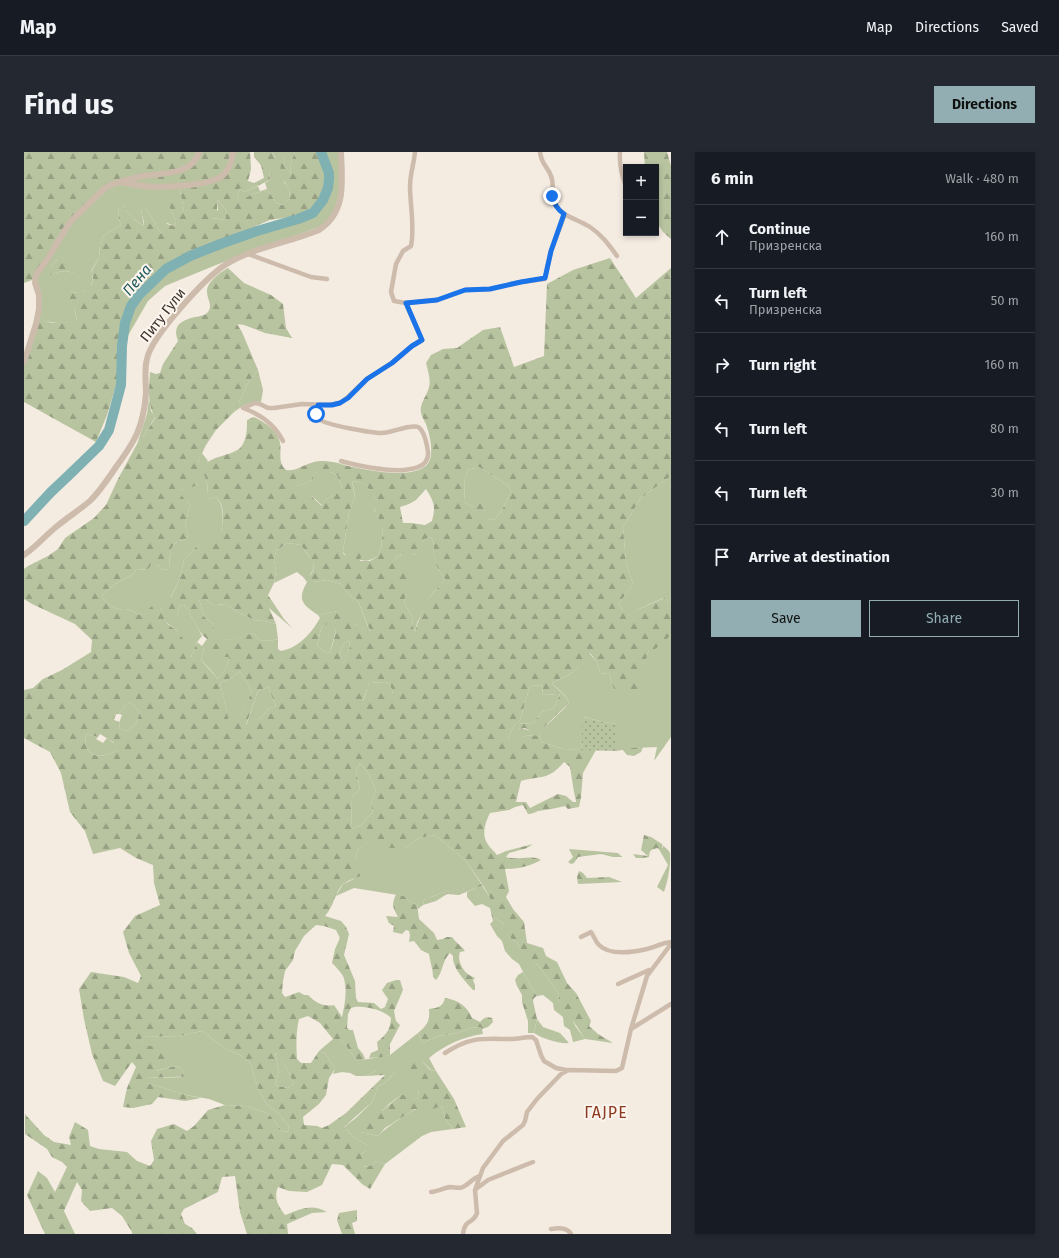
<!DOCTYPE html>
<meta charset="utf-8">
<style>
:root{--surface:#171b24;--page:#242831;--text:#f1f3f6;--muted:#9ea1a6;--line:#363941;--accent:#92aeb2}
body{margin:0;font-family:"Fira Sans",sans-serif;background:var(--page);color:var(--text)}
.controls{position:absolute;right:12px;top:12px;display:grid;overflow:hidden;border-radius:0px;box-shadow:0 2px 6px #0003}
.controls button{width:36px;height:36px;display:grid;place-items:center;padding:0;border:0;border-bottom:1px solid var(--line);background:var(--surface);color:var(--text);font:20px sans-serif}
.stop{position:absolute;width:12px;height:12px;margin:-9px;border:3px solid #1a73e8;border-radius:50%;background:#fff}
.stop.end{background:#1a73e8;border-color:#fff;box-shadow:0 1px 4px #0008}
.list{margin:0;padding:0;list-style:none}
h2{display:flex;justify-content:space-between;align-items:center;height:52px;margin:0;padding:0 16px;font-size:17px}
h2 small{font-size:13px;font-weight:400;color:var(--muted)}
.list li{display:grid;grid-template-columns:26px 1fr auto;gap:12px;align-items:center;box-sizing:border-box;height:64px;padding:0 16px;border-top:1px solid var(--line)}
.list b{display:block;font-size:15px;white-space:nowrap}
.list p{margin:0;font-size:13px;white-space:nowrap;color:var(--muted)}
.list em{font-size:13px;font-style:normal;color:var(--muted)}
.actions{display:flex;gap:8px;padding:12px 16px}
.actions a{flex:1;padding:9px 0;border:1px solid var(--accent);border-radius:0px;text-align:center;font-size:14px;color:var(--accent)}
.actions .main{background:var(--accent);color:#111}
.icon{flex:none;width:22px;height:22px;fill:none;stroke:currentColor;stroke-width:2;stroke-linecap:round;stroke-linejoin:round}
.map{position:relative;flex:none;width:647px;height:1082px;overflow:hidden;border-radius:0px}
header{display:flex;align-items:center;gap:24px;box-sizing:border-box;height:56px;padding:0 20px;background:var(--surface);border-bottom:1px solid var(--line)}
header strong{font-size:19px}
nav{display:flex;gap:22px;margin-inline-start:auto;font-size:14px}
.intro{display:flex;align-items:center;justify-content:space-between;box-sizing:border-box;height:96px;padding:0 24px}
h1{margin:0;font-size:28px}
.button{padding:10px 18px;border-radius:0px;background:var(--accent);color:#111;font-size:14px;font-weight:700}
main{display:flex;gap:24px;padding:0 24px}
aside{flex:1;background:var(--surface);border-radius:0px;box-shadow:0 2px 6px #0003}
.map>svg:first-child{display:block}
.green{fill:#b8c4a0;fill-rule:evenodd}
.forest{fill:url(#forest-firs);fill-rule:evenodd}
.garden{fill:url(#garden-dots)}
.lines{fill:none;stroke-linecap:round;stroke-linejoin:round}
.river{stroke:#7fb0b2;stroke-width:10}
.minor{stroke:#cdbbac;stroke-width:4.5}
.tertiary{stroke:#cdbbac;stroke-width:6}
.route{stroke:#1a73e8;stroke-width:5}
.labels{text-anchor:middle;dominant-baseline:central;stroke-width:4;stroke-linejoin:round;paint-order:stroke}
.street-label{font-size:14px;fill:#3b302b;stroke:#fbf5ee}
.water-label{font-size:15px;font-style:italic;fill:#1f5a5e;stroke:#fbf5ee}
.quarter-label{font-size:16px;letter-spacing:1px;fill:#8c3b22;stroke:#fbf5ee}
</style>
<header>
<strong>Map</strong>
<nav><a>Map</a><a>Directions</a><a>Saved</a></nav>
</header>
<div class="intro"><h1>Find us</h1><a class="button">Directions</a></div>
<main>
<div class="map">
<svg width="647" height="1082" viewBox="0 0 647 1082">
<defs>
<pattern id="forest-firs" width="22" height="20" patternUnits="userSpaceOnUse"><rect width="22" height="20" fill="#b8c4a0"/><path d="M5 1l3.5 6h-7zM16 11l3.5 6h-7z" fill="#97a083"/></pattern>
<pattern id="garden-dots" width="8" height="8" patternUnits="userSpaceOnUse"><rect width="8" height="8" fill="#b8c4a0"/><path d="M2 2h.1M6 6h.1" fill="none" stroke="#97a083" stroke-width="1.8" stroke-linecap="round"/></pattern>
</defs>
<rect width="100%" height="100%" fill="#f4ebe1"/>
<path class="green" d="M248,0H271L267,10L266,24L259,6L260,30L266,38L265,47L260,53L252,51L246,41L241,38L228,42L215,51L213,44L216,36L220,40L234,34L236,39L243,37L241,31L246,28L245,18L251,5Z
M297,0H317V45L303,72L192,113L141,134L124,149L98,194C99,183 100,171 104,161C111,146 123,135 135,124C138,121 140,118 144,116C170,99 210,86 240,77C253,73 278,69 289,61C300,53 308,33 305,20C303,13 299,7 297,0Z
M130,23L155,33L160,59L157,64L153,57L146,56L152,69L151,74L143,71L137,81L121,55L117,58L120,74C111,69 103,62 99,52L96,53C93,60 94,65 97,73L79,84L76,93L75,106L67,119C70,127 69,135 61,139C57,141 51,140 47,141L53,169C43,171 32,172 22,169L11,174L14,164L12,123L42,74L81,36ZM34,107L50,121C41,118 34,119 26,123V115Z
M194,48L203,59L201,68L188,66L194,58L193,50Z
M234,218L239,238L237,250C225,249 217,254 208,262L219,243L222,234Z
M125,246L127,259L131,265L123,279L113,292L123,262Z
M178,301L184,309C175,321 182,321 183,333C184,338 184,342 184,347L192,345C201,355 199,368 197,382L172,395L160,408L156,426L147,445L153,463L156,454L160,453L164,458L178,484L173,490L167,505L153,479L142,470L139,465L137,455L128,454L120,463C111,463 112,460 105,458C101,456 98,458 95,457C88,457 83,450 78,446L79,442L91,432L108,423L112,418L124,417L128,412H133L138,417L145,418C146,410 144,395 153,390C155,388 160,388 163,387L164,384L161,374L166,353L155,342V339C159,336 168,334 174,332V310Z
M455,315L485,334L487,341C481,351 478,361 470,368L461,367L460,355H449L440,350L441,326L444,318Z
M293,320H306L313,323L318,335L315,341L302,347L299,354L289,345L273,341V334L289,328V323Z
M647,324V450L639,446L613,458H599L594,453L609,432L602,411L599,375L617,346Z
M328,329C343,330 345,337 354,349V354L350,359C356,365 355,371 359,378L357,396L354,404C342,411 338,410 326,402L324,405H322L319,399L325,361L331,345L330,338Z
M407,385C412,395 409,394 410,403C411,413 416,420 421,427L417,433L407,443L393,471L391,480L389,475L388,465L380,450L385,434L370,408C376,401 382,401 391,403L401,387Z
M263,391L277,393L289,410L290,416L286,423L290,430L303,428L317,432L324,442L334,449L346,480L330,472L314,459L294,463C278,452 273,448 283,430L279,425L273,420L250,431L252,419L250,408L252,399Z
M175,447H181L188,452L204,453L210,458L230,468L240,469L252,472L254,487L246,489L236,488L229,481C215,487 204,491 190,484L189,472L180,465Z
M307,471L312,478L306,501L300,499L293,494L298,473Z
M647,483V585L630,609L633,595L611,596L592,599V572L580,570L560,565L557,598L539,597L518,590L515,583L501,584L488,591L484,586L489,575L496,568L506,534L519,533L518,543L536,542L530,556L518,560L509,571L492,572L496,577C502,576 508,581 514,579C520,577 540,557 545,551C542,542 535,539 528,531C544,524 558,517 565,501L573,510L576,521L585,522L590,538L617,529V515L621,509L625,498Z
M325,488L326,495L319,513L316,500L320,491Z
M180,496L205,505L203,515L194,527L184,515L177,508Z
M216,519L228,539C223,553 218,564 206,574L196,531L209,525Z
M361,530L366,532L369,542L339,550L345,531Z
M244,535L252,554L244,557L238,565L222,574L234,539Z
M106,550L116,560L112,571L105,579L96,577L95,571L98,563L95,562L100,555Z
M62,582L74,585L72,587L79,591L83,586L92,593V599C74,608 59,605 62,582Z
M336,611L345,623L352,638L347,652L349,660L337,673L328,677L327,647L336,637L332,619Z
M411,683L442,709L458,733L466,746V756L458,752L451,754L443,745V740L450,737L457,733L417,741L400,748L399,753L394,757L393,752L388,751L380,744L330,736L312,744L319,732L330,727L331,708L334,697L352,684L382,696L395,686Z
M638,692C640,695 645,698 646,701C647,712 644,729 640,740L633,735L644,713L636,699L639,695Z
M468,765L479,771L489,788L494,792L501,803L513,812L535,842L534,852L543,863L547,866L552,875L561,887L549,890L546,878L540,874L539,865L530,858L529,851L519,843L513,844L499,820L495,812L488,807L481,799L478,789L473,784L466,772L469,769Z
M513,867L519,875L536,881L545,891C535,892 519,887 510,881Z
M456,875L458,877L459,882C438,885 421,893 405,906L412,919L407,918L398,909L394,945L388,950L378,942L365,952L337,980L354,984C359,978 387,958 393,957C402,956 408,957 418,954L421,967L429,977L407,980L398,984L361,1012L352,1009L346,1014L338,1015V1002L343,997V993L331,986L320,975L332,966L348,950L354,935L364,928L371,920L352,919L341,924H332L326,921L318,920L309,922L311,917L302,902L295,899L309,887H315L320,891L333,909L366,903L394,881L399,891L414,884L434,881L446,876Z
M178,879L202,897L216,903L227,912L234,937L243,953L254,961L264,973L265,979L259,980L245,962L223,954L201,953L185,947L162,943L124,931V927L126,925L134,926L160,925L159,920L156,916L151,914L131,919C129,909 124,896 117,889L118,885L155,884Z
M251,899L263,917L270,932L264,936L251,933L255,919Z"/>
<path class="forest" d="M0,0H226L227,17L224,29L230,31L240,26L237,13L230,5V0H248C252,7 255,16 250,22H247L245,19L246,28L220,40L216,36L213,44L215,50L228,42L241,38L246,41L252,51L259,53L265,47L266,38C259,29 253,18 259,6L266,23L267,10L271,0H294L301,22L302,35L298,46L293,52L283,59L272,64L246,68L201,87L149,108L115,137L105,153L98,167L94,193L93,230L83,263L72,290L0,250V210L11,174L17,170L22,169L28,171L45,170L53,168L50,155L43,146L47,141L61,139L68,132L69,125L67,120L75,106L76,93L79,84L97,73C94,65 93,60 96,52H99C103,61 110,69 120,74C121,67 115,61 118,54L121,55L137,81L139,71L151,74L152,69L146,56L147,46L157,63L160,59L155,33L131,34L128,30L130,23L92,31L57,59L11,127L0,131ZM194,48L203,59L201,68L188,66L193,63V50Z
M620,0H643L647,14V87L639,80L632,69V15H621Z
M35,104C43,106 52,112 50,121C41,118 34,119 26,123V115L34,107Z
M586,106L612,146L647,116V324L617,346L599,375L602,411L609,432L594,453L599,458H613L640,446L647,450V483L630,498H625L621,510L617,515V529L614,536L607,541L602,542L590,538L585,522L576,521L573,510L566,501C557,518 545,523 528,531C535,540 541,541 545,551L516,579L515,583L518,590L539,597L572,598L559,621L557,645L555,655L544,657L541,654C532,656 523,658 514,659C511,660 508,662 504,662L499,653L491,655L485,658L466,661C462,669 457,681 463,691C465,695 470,699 473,703L482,699L509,692L503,696L485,701L482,705C493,709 507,702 517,708C506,714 494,717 481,717L485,739L482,745L489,757L500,770L503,791L519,796L522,804L533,810L543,831L552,841L567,869L565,874L574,882L589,891L561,887C554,877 549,865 537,861L534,852L535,842L513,812L501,804L494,792L489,788L484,783L479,771L468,765L466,756V746L459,733L435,743L423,742L412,749L399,753L400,748L417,741L458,732L442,709L411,683L395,686L382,696H367L356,693L352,685L334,697L331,708L338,723C332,726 322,729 318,733C310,743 310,754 301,764L317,769L322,775L325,782L320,803L331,829L332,846L334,850L350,851L357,857L361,855L364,847L358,838L363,831L372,828H376L379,838L370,859L372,869L376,873L366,892V903L358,905L345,906L347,901L354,898L353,890C363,882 366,878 367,866C361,858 337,852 327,856L324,862L323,876L326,878H329L334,896L339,902L341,907L337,909H333L320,891L315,887H309L296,871L284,864L275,867C272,880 272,894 273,907L277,911H287L295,899L302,902L311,917L305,926L302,943L295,952L279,965L280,973L293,974L298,976L305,973L322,961L361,923L341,924L352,919L368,917L371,920L364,928L354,935L348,950L320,975L331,986L343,993V997L338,1002V1015L346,1014L352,1009L361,1012L346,1037L338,1032L319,1013L308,1012L298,1033L283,1040L265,1039L254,1035C249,1046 255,1055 261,1063C277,1057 287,1051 303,1060L288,1061L263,1072L264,1082H223L216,1060L211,1024L198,1025L194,1040L160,1057L157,1062L161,1072L168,1076L173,1082H108V1080L98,1064L88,1056L66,1059L57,1049L58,1038L53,1030L40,1059L51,1082H21L3,1043L14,1019L23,1026L31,1040L43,1015L38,1010L28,1005L23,997L1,982V962L20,983L30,990L47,993L45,985L51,970L64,978L66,994L75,997L103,1000L113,1009L126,1014L130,1008L127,989L133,977L150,972L163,979L170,974L184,958L201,953L223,954L245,962L259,980L265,979L264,973L254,961L243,953L234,937L227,912L216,903L202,897L178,879L155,884L118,885L117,889L121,893L142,897V908L130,913L132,919L151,914L156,916L159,920L160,925C149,924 137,927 126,925L124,927V931L162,943L177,946L161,949L134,945L128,952L109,956L99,955L103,936L112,915L108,910L91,934L79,929L68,902L60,867L55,837L67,820L100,825L114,831L117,824L105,801L99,780L111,764L136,753L130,731L129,713L112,706L96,696L69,702L61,679L46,660L37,621L26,600L0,586V538L9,536L19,527L38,518L67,500L68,488L51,472L8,452L0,447V417L4,414L24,404L34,397L41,386L70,366L82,353L94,327L113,292L123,279L131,266C123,251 125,235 126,220L132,222L136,221L139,212L154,189C149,176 154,170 167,166C172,164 177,165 182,162C191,154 182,147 183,138C184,129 197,120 204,116L220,131L247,143L259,152L262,176L268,186L241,181L220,173L213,172L218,180L234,218L222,234L219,243L208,262L192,278L182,293L174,310V332C166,338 161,335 155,339L156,342L166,353L161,374L164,384L163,387C160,388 155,388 153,390C144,395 146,410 145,418L138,417L133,412H128L124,417L112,418L108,423L91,432L79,442L78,446C83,450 88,457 95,457C98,458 101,456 105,458C112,460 111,463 120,463C124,458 128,451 135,452C139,457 138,464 142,470C145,474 150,476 154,480C160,487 164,496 167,505L173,490L178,494L183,487C172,479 169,463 160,453L156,454L153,463L149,465L146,464L144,452L156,426L160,408L172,395L197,381C199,368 202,355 192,345L184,347C184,339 184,332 181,325C180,322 178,320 179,316C184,303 208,305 217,295C223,287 223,277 223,268L230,265C240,270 254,278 256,291C258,300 253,310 262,318C271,320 279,313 287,311C295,308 301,309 309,310C315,311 322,314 329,315C348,319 406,331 407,302C408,292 405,281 402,272C400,268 398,265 397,261C395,252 403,244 405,235C407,228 404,219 402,211L407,203L419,197L433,196L459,178L476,175L490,215L520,204L523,132L549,118ZM455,315L485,334L487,341C481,351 478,361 470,368L462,367L459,347L453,348L449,355L440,350L441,326L444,318ZM293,320H306L313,323L318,335L314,341L302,347L298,354L285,342L273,341V334L289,328V323ZM328,329C343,330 345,338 354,349C354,355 350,358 350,362L354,364L356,373L359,378L357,396L354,404L346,409H336L337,404L336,401L331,398L324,404L320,403L319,399L325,361L331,345ZM402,337C410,350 412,354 408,369L401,373L387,371H379L376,355L385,352L392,348ZM407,385C412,394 409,395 410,404C411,413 416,420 421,427C417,433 413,437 408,442C403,448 393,471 391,480L389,475L388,465L380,450C381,445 384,440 385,435C387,424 378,414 370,408C379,397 384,405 395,402L396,396L401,387ZM263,391L277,393C280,398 291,410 290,416C289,420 286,422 285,428L290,430L303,428L317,432L324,442L334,449L346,479L330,472L324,460L314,459L294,463L296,466C288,481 274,496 257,499L254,497V487L246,489L236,488L229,481C215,486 205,491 191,484L189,472L180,465L175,447H181L188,452L204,453L210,458L230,468L240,469L252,472L245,456L269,477L260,467L244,443L250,431L252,419L250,408L252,399ZM307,472L312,478L309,491L306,501L300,499L293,494L298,473ZM325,488L326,495L319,512L316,500L320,491ZM180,496C189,504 193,505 205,505L203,515L194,527L177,508ZM216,519L228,539C223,552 218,564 206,573L196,531L209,525ZM361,530L366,532L369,542L355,534L339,549L345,531ZM519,533L518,543L536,542L530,556L518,560L509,571L493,572L496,568L506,534ZM244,535L252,554L244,557L238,565L222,573L234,539ZM106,550L116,560L112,571L105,579L96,577L95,571L96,570L90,568L92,562H95L100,555ZM492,572V574L496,577L501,576L514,583L501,584L488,590L484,586L489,575ZM62,582L74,585L76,582L89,590L92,594V599C74,608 59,605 62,582ZM540,610L546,615L550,640L552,649V650H549L542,644L534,642L506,656L502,650H492L497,629C517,623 524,629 540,610ZM336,611L345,623L352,638L347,652L349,660L337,673L328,677L327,647L336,637L332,619ZM292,773L300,774L312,778L316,786L311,797L308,811C312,815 316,819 319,824C324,836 321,852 318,865L310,853C299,855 292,851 284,843H280L275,840L261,845L258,841L259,829L261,819L269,808L271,799L280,784ZM251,900L263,917L270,932L264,936L251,933L255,919Z
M619,595L617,600L610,604L603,603L598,597Z
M620,683L627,685L638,692V698L636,699L634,696C628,697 625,698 625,705L618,706H612L609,702L624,704L617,698Z
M545,697L594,701L598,705H589L577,702L554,705L550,711L547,712L544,710L549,705Z
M555,719L559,721L563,726L585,725L598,730L554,732L553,725Z
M372,742L380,744L388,751L393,752L395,767L410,781L413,788L419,787L423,785H428C431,790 439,795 441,799L436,800C433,808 438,818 445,823C447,824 449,825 451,826L449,828L451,833V838H449C441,829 428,816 429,804L426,801C418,808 419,821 412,828L409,825C409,817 406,810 405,802L397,798L390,789L385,790L386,783L385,779L382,778L378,782L369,780L370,774L365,771L362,764L374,765C369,755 367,754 372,742Z
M499,820L513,844L510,846L509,849L513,867L510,881H504V869L498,850V843L493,834L491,828L494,823Z
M421,846C434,848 443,854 448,866L456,870C460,866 462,864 468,866L469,870L464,875L458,877L456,875L446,876L434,881L414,884L399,891L394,881C403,873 406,870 405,857C413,856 419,855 421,846Z
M398,909L406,918L412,919L430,947L442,975L429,977L421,967L418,954L408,957L402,962L391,957L361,976L354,984L337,980L336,970L346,959H358L378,942L388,949L394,945L395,933L384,929L381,921L390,910Z
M333,1058V1069L328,1071L331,1082H318L313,1068L315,1061Z"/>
<path class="garden" d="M559,565L580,570L592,572V599L557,598Z"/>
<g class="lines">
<path class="river" d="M0,369L27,340L45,323L75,294L85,278L97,233L98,194L101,171L107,154L115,143L142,117L166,104L199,91L233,79L274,67L289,61L299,48L304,36L305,27V21L297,0"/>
<path class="minor" d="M516,0C517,12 524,15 527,24C531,33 526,43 531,52C538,65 554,67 566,75C578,83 585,93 593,104
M596,0C595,13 598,23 602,35
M224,102L287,125L303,127
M382,151L413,148L441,138L466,137L497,130L521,127L527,99L541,62
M294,253C292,257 291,264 295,267C301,273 348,281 358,281C367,281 386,272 394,275C401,279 403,293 404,300C407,331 333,314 317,309
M219,256L231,251L236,252L244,256H250L278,252L305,253L316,251L324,245L343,227L368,211L388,194L398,188L382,151L370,149L367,140L372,112L379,99L387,94C391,74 386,54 386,34C386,23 390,11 391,0
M219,256C236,262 251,273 259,289
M557,785L567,780C570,784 571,789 575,793C586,804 610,800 623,797C631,795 638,791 647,790
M594,832L625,818
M607,877L647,852
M421,901C447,884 458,887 487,887C494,887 501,885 508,885L512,888L517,903L520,909L532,916L542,918
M452,1037L464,1028L509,1010
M407,1040C414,1039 420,1036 426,1035C431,1035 435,1037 439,1035C445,1032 449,1026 456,1024
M527,1077C534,1076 543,1075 547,1082
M439,1082C441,1066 449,1073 453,1061L451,1038L459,1016L479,989L499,973L501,969L503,960L513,947L537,922L544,918L592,919L598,916L607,877L623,824L647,792"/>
<path class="tertiary" d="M98,30C105,32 112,33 119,34C135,36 186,34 198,24C206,18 208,9 209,0
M0,210L12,172L15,157V143L11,131L12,123L24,106L46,70L81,36C92,29 106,27 119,24C138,21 169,23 175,0
M0,403C12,395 21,384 32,375C43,366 55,358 66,349C76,339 84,327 92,315C100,304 109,292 114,279C119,267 121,254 122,241C122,230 120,218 123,207C127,185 181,126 201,113C230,95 264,91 295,78C323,60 318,29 317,0"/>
</g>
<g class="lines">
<path class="route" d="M292,262L294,253H308L316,251L324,246L343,227L368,211L388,194L398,188L382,151L413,148L441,138L466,137L497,130L521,126L527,99L540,62C534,58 530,52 528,44"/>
</g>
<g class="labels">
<g class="street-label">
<text transform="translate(139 163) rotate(-52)">Питу Гули</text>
</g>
<g class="water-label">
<text transform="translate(113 128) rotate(-50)">Пена</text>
</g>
<g class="quarter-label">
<text x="582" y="960">ГАЈРЕ</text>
</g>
</g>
</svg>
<div class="controls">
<button>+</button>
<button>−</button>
</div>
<div class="stop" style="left:292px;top:262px"></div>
<div class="stop end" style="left:528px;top:44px"></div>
</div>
<aside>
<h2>6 min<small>Walk · 480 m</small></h2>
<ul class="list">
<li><svg class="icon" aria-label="ahead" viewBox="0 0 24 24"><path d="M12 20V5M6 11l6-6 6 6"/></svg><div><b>Continue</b><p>Призренска</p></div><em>160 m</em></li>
<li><svg class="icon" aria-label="left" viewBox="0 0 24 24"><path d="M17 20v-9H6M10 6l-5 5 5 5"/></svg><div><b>Turn left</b><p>Призренска</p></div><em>50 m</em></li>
<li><svg class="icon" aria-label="right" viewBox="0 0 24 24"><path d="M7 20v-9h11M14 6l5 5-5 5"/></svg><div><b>Turn right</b></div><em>160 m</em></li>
<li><svg class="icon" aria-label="left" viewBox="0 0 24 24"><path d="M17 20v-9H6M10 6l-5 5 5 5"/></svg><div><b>Turn left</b></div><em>80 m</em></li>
<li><svg class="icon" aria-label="left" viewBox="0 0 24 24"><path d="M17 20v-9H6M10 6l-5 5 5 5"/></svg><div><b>Turn left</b></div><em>30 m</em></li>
<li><svg class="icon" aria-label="arrive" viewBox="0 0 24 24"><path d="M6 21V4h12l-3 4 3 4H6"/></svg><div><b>Arrive at destination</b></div></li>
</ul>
<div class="actions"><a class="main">Save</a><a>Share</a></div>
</aside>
</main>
